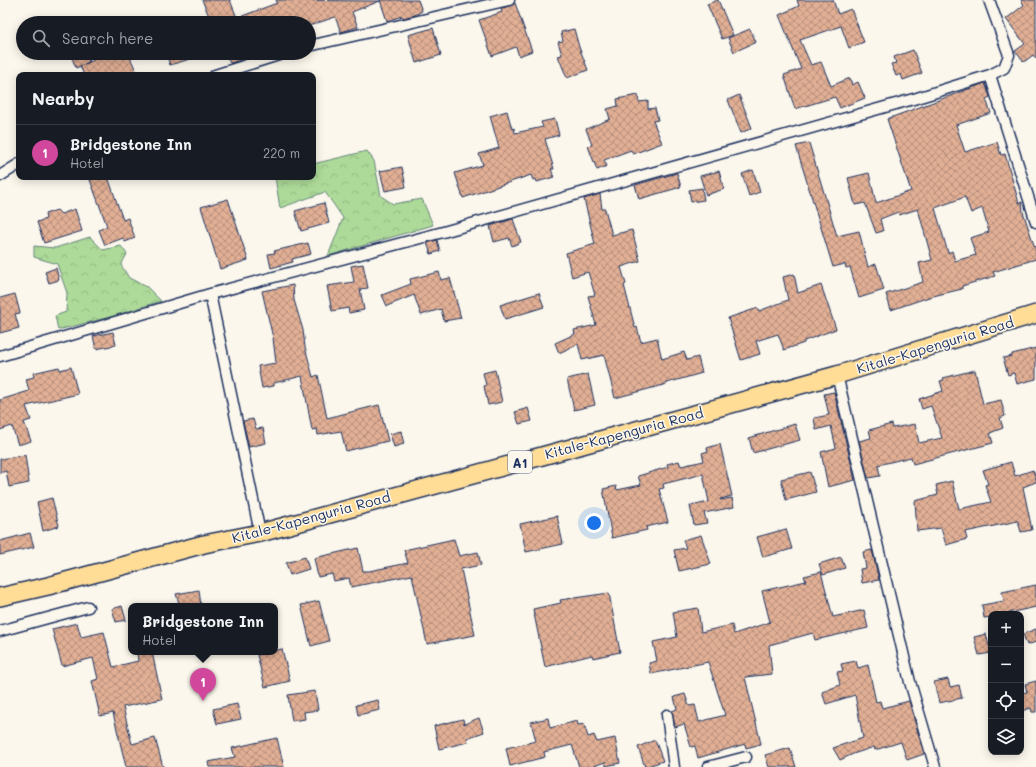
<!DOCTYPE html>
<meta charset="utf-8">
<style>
:root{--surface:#171b24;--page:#242831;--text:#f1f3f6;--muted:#9ea1a6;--line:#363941;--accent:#c8321e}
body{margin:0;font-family:Mali,sans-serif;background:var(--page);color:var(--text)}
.controls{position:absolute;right:12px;bottom:12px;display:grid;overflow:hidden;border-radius:8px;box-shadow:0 2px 10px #0003}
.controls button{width:36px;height:36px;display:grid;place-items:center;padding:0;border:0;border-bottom:1px solid var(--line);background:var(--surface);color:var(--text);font:20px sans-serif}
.you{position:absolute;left:594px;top:523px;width:14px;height:14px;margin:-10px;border:3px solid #fff;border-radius:50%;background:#1a73e8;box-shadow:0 0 0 6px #1a73e833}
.badge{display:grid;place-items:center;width:26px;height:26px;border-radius:50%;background:var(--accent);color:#fff;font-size:13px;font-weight:700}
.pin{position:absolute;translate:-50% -33px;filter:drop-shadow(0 1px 2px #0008)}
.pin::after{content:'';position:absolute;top:21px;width:14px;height:12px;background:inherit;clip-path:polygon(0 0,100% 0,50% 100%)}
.popup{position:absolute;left:128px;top:603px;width:150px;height:52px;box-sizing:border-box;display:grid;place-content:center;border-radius:8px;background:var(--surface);filter:drop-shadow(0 1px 3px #0005);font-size:13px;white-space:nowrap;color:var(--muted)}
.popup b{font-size:15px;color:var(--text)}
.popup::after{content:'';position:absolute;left:50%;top:100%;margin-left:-8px;border:8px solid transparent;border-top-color:var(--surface)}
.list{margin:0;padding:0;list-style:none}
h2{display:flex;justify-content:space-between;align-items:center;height:52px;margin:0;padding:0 16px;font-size:17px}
h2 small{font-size:13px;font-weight:400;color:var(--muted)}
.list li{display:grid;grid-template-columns:26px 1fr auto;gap:12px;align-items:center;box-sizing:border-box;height:56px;padding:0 16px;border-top:1px solid var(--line)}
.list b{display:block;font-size:15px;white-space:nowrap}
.list p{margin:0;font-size:13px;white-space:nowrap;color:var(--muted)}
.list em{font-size:13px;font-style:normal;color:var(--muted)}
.icon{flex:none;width:22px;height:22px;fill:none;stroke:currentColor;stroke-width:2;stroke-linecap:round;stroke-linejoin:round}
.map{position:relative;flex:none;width:1036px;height:767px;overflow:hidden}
.search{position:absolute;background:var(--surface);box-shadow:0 2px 10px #0003;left:16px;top:16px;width:300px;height:44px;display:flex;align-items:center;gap:10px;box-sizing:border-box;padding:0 14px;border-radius:22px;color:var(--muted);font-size:15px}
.panel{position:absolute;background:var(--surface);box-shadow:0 2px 10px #0003;left:16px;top:72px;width:300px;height:108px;border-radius:8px}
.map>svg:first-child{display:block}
.forest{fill:url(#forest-crowns);stroke:#64847b}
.building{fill:url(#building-cross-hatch);stroke:#1b2f5e;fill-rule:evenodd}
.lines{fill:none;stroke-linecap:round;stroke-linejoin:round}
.minor-casing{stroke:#1b2f5e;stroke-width:13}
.trunk-casing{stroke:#1b2f5e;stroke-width:20}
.minor{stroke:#fbf7ec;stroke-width:10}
.trunk{stroke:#ffdd96;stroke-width:17}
.labels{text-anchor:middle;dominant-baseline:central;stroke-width:3;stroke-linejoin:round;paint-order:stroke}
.shield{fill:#fbf7ec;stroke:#5e6b89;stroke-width:1}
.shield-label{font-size:13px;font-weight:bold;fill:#1b2f5e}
.street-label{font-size:14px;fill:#1b2f5e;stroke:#fbf7ec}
</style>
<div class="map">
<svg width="1036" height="767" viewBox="0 0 1036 767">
<defs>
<pattern id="forest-crowns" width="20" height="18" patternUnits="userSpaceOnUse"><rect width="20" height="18" fill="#adda98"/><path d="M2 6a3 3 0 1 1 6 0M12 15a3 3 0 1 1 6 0" fill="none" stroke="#94bb85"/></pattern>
<pattern id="building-cross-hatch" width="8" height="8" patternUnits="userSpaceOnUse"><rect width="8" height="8" fill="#e1af94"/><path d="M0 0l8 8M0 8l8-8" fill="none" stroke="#b68f7c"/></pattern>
</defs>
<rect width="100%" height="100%" fill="#fbf7ec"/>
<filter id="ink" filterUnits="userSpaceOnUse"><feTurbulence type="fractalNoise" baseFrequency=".025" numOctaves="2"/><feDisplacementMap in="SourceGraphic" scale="8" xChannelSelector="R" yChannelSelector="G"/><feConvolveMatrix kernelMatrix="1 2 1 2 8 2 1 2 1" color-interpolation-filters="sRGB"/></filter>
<g filter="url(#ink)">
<path class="forest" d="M367,151L374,161L381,196L393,204L422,199L433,225L328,256L343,218L325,192L280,208L275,177H313V164Z
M90,237L103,250L121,246L127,254L121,265L129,278L147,287L161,301L110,317L58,330L55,316L66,312L67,293L57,264L34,257V246L55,248Z"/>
<path class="building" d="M202,0H230L237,18L277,3L276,0L380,1L352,12L358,27L341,32L335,17L309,26V23H212Z
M380,0H418L422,11L415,15L403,18L402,16L387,21Z
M718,0L733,35L722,39L707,4Z
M797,0H833L838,14L851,9L864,42L849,48L841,26L800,40L811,65L821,62L831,86L850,78L852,85L858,82L865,98L840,108L835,97L795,109L784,75L801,69L779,15L799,6Z
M1021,0H1036V59L1033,55L1024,62L1015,51L1025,44L1006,19L1024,5Z
M515,3L532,51L519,56L516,47L492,56L479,20L502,12L501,8L511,6Z
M433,28L441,55L416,63L408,35Z
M574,29L579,47L588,70L567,78L558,56L562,55L558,42L563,41L561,32Z
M750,29L756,42L734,52L728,38Z
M913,50L922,73L903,80L901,74L896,76L891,64L896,63L894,57Z
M70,53H86L89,62L76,68Z
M110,53H128L138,75H84L80,66Z
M166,53H200V56L170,65Z
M225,53H238L241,60L230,63Z
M985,83L990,97L986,99L991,113L956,125L965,152L997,142L1001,155L1005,154L1019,203L1022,202L1023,212L1036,251V259L993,272L995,276L962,286V289L929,297L891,310L886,294L923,282L919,263L932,260L918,209L899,215L898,212L880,219L883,231L876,233L865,203L855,205L848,178L869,173L876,203L911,191L887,119ZM965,197L971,213L982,208L989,232L970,238L976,255L955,261L952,251L948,253L935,208Z
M638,95L639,102L648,101V109L655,108L658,120L653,121L662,143L633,154L631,150L604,160L607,166L597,170L588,146L592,145L586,129L610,119L607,109L618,106L617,99Z
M739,95L752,128L741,133L728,100Z
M507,111L512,129L514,128L515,133L543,127L541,122L555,119L559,135L545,139L554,169H551L554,177L537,182L536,179L533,180L531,175L463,198L455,173L483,165L479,154L499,148L490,116Z
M809,143L837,236L859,231L868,267L876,264L884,290L859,298L850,267L846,268L845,264L833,267L796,146Z
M402,167L406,187L385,191L380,171Z
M753,170L760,192L749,196L742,174Z
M719,171L724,189L706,195L700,176Z
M677,173L681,187L639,199L635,185Z
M89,177H108L123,220L128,218L135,238L125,242L123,238L105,245L99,230L107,226Z
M702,188L704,200L691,202L689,190Z
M600,194L602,209H605L612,235L632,230L640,261L621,267L626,284L624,285L635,328L637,327L641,342L657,338L662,359L684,352L687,360L698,357L702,373L667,383V384L615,398L604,355L582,360L578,344L559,353L555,343L575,334L574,330L596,325L588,296L595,295L588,272L572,277L566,253L595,244L584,199Z
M228,199L248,260L220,269L201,207Z
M324,203L329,223L301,231L295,211Z
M75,209L82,231L44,243L37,222L46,219L45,214L57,210L61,214Z
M513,219L521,242L512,246L509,238L494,242L490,226Z
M437,240L440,251L431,254L427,243Z
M308,243L311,254L292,259L293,262L271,268L268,254L275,253L274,251Z
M363,264L368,288L360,289L364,310L349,313L348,308L332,311L327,286L354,282L351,266Z
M56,268L59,280L49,283L45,272Z
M439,272L441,280L450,278L461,318L444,321L441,309L421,315L414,295L387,306L382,295L411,284L410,279Z
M794,274L798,293L821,285L836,329L804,341V343L784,350L778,334L756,341L760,354L741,360L728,318L758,308L759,311L788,300L783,277Z
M293,285L294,300L303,330L305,347L313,377L318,375L327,418L379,405L388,441L346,451L341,431L318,435L317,429L312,430L302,376L274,383V386L262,388L258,366L276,363L273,338L262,291Z
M539,293L544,307L505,319L500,305Z
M15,294L20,313L15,314L19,328L0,333V298Z
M113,332L116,345L96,349L93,336Z
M1036,348V379L1017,384L1014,373L1008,375L1003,358L1012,356V354Z
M59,367L60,370L71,367L78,394L26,406L31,420L24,422L31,441L18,445L12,426L0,430V400L29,391L26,379L34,377L33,373Z
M495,370L502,402L488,405L484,386L486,385L483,373Z
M975,370L983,404L1001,400L1005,416L1000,418L1003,428L990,433L993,443L913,464L911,457L878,465L880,476L868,478L859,441L871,438L869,430L892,424L893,428L915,424L919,443L942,438L931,406L922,409L919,399L943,391L940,381L944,380L943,378Z
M588,374L595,405L574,410L567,379Z
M834,392L855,480L828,487L821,452L836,448L831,426L816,430L814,418L829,415L824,394Z
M528,408L532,421L519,424L515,412Z
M253,419L256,429L263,428L266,443L249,447L243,421Z
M795,424L800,440L753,453L749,438Z
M401,431L404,444L394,447L390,434Z
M720,444L732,496L720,499V500L732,498L734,507L704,513L707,523L694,525L690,506L709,502L703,474L663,484L664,488L659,489L668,522L646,527L647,530L612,538L603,489L616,486L617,490L641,485L638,476L668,467L667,464L679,461L681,466L704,461L702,453L708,451L707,448Z
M25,455L29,483L9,487L6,471L0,473V459Z
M1011,462L1015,476L1033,470L1036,479V482L1023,487L1032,530L1021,532L1018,521L965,532L967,539L946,545L941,528L917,531L915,501L938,495L936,485L952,481L959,509L991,502L985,485L988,484L983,470Z
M810,472L816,492L786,500L781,479Z
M52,498L59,526L43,531L37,502Z
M557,516L563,544L526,552L520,524Z
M786,529L792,549L763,557L757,537Z
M30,533L34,547L0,555V541Z
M701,535L711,564L679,571L674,550L686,548L683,540Z
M454,539L459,556L478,552L481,565L461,569L475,635L427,644L412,575L351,587L349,578L334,581L332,574L318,577L314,558L358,548L363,571H369L408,563L404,550Z
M872,550L879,580L862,583L860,569L866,568L863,552Z
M305,557L309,569L290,575L286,563Z
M841,557L845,568L823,575L819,564Z
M821,572L833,617L864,610L868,628L815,640L813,633L769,645L772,674L745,677L761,744L746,748L745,744L698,758L695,746L691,747L684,724L675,727L672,711L677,709L674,697L685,694L689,706L695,705L699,722L725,715L708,662L651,674L649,663L657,661L653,642L677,637L673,612L698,608L701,632L732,625L734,634L770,622L762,591L806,581L804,576Z
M1036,585V607L1004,614H991V617L984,618L982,605L1004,601L1002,592Z
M199,590L201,606H180L176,594Z
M609,593L620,652L593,658L592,655L545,667L533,609L561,603L560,600Z
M319,601L329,641L311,646L301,605Z
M122,606L126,620L116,622L112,609Z
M77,623L81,637L104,632L113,667L138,661L137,652H152L162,699L123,707L132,744L155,738L163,767H126L113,713L100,716L92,681L98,679L93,658L62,666L52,629Z
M1036,629V642L1027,645L1023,634Z
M986,634L991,653L979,655L974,637Z
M282,649L290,681L265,687L257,655Z
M856,661L858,668L868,665L876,702L880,701L882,708L909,701L924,754L907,760L901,742L875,750L874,747L853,754L840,760L833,748L863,738L855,695L826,704L822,692L840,685L837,672L843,671L841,664Z
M948,679L950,687L959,685L962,698L939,703L934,682Z
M1036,681V712H1032L1031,708L1021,711V693L1027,692L1025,684Z
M315,691L318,710L304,712L305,719L292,721L288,695Z
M378,700L380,710L358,715L356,705Z
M237,704L241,719L217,724L213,709Z
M479,718L484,732L467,738L468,742L439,749L434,726L463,719L464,724Z
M548,718L550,728L577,721L578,725L584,724L588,737L594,735L597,742L615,738L620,763L606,766L605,762L591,767H579L572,745L544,752L545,757L510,766L506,748L536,741L531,722Z
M277,738L284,767H209L208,762L235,757L232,748Z
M655,740L663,761L645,767L638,747Z
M790,748L796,767H769L765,755Z"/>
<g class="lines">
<defs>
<path id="minor" d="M309,46L509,0
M215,75L285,53
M990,75L1036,222
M0,176L19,164
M0,356L210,294
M837,375L910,682L935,767
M260,533L210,294L443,232L917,98L990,75L1004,68L1009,55L989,0
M0,631L88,607
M667,715L674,767
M708,767L746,757"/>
<path id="trunk" d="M0,597L48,586L204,544L260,533L542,456L837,375L1036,314"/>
</defs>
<use href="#minor" class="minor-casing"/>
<use href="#trunk" class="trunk-casing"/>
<use href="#minor" class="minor"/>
<use href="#trunk" class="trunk"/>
</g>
</g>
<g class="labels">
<rect class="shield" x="508" y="451" width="24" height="22" rx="3"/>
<g class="shield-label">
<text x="520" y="462">A1</text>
</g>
<g class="street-label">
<text transform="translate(935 345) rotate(-17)">Kitale-Kapenguria Road</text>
<text transform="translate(624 433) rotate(-15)">Kitale-Kapenguria Road</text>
<text transform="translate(311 517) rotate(-15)">Kitale-Kapenguria Road</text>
</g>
</g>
</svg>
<div class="controls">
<button>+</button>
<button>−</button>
<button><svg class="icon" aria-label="locate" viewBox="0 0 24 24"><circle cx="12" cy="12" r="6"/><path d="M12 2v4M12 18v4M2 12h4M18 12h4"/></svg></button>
<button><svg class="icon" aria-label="layers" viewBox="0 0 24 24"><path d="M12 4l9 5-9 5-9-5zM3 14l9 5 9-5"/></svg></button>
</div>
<div class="you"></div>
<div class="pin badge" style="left:203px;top:701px;background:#d1479c">1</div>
<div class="popup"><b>Bridgestone Inn</b>Hotel</div>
<div class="search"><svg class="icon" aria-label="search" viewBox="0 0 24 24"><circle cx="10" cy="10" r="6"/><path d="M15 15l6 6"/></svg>Search here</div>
<section class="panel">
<h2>Nearby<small></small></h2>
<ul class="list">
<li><span class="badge" style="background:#d1479c">1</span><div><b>Bridgestone Inn</b><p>Hotel</p></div><em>220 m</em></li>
</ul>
</section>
</div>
